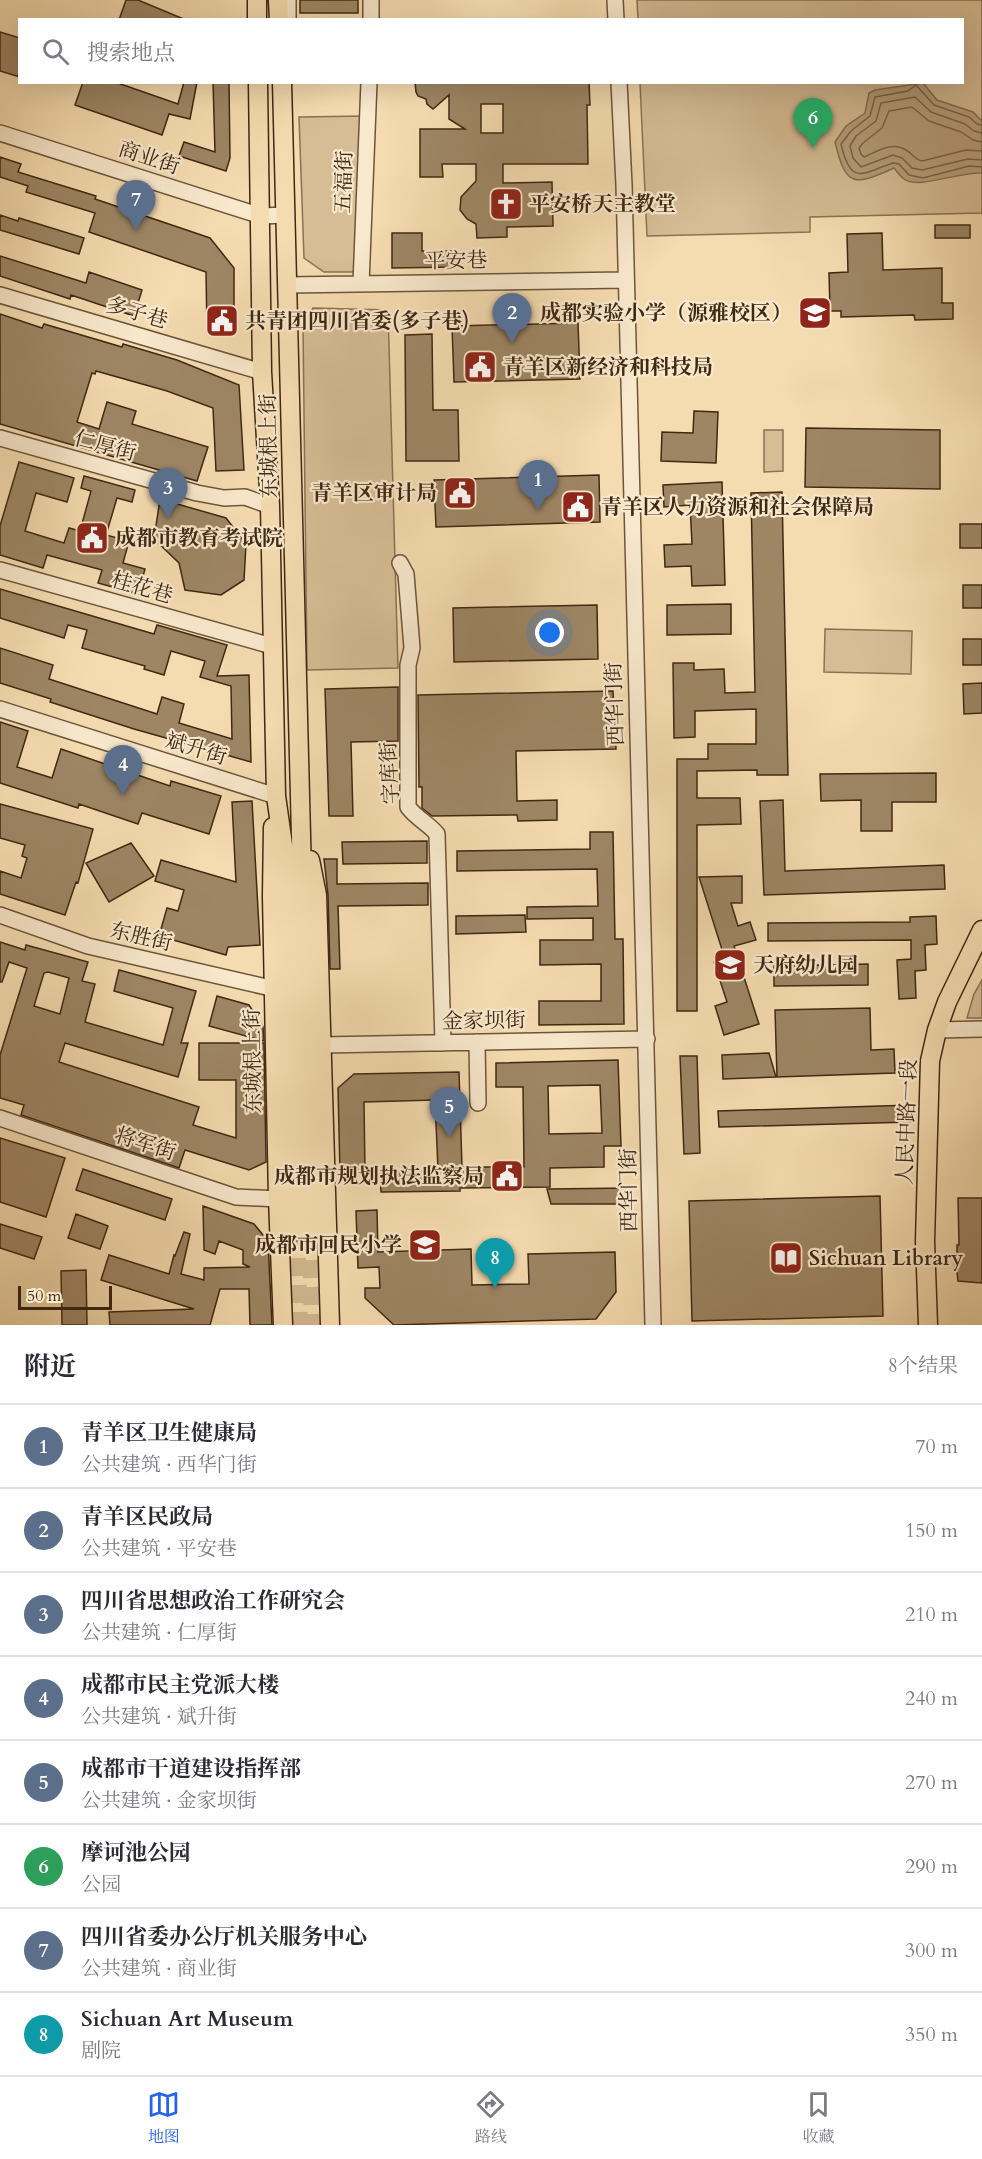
<!DOCTYPE html>
<html lang="zh">
<meta charset="utf-8">
<style>
:root{--surface:#fff;--page:#f2f2f3;--text:#2b2b33;--muted:#7c7c81;--line:#e1e1e2;--accent:#2563eb}
body{margin:0;font-family:Cardo,"Noto Serif SC",serif;background:var(--page);color:var(--text)}
.scale{position:absolute;left:18px;bottom:15px;width:94px;box-sizing:border-box;padding-left:6px;border:3px solid #402813;border-top:0;font-size:16px;line-height:21px;white-space:nowrap;color:#402813;-webkit-text-stroke:4px #f8e8cc;paint-order:stroke}
.you{position:absolute;left:550px;top:633px;width:21px;height:21px;margin:-15px;border:4px solid #fff;border-radius:50%;background:#1a73e8;box-shadow:0 0 0 9px #1a73e833}
.badge{display:grid;place-items:center;width:39px;height:39px;border-radius:50%;background:var(--accent);color:#fff;font-size:20px;font-weight:700}
.pin{position:absolute;translate:-50% -50px;filter:drop-shadow(0 2px 3px #0008)}
.pin::after{content:'';position:absolute;top:32px;width:21px;height:18px;background:inherit;clip-path:polygon(0 0,100% 0,50% 100%)}
.list{margin:0;padding:0;list-style:none}
h2{display:flex;justify-content:space-between;align-items:center;height:78px;margin:0;padding:0 24px;font-size:26px}
h2 small{font-size:20px;font-weight:400;color:var(--muted)}
.list li{display:grid;grid-template-columns:39px 1fr auto;gap:18px;align-items:center;box-sizing:border-box;height:84px;padding:0 24px;border-top:2px solid var(--line)}
.list b{display:block;font-size:22px;white-space:nowrap}
.list p{margin:0;font-size:20px;white-space:nowrap;color:var(--muted)}
.list em{font-size:20px;font-style:normal;color:var(--muted)}
.icon{flex:none;width:33px;height:33px;fill:none;stroke:currentColor;stroke-width:2;stroke-linecap:round;stroke-linejoin:round}
.map{position:relative;flex:none;width:982px;height:1325px;overflow:hidden}
.search{position:absolute;background:var(--surface);box-shadow:0 6px 24px #0002;left:18px;right:18px;top:18px;height:66px;display:flex;align-items:center;gap:15px;box-sizing:border-box;padding:0 21px;border-radius:0px;color:var(--muted);font-size:22px}
.sheet{height:750px;background:var(--surface)}
nav{display:flex;justify-content:space-around;align-items:center;box-sizing:border-box;height:84px;border-top:2px solid var(--line);background:var(--surface);font-size:16px;color:var(--muted)}
nav a{display:grid;justify-items:center;gap:3px}
nav .on{color:var(--accent)}
.map>svg:first-child{display:block}
.green{fill:#d6bd95;stroke:#8b7254;stroke-width:1.5}
.water{fill:#b79f7b;stroke:#876f51;stroke-width:1.5}
.lines{fill:none;stroke-linecap:round;stroke-linejoin:round}
.shore{stroke:#7c6447;stroke-width:1.5}
.building{fill:#9e8665;stroke:#402813;stroke-width:1.5;fill-rule:evenodd}
.major-tunnel{stroke:#d1b891;stroke-width:18;stroke-dasharray:18 9;stroke-linecap:butt}
.minor-casing{stroke:#6d553a;stroke-width:18}
.major-casing{stroke:#402813;stroke-width:21}
.minor{stroke:#f8e8cc;stroke-width:15}
.major{stroke:#f5dcb0;stroke-width:18}
.labels{text-anchor:middle;dominant-baseline:central;stroke-width:4.5;stroke-linejoin:round;paint-order:stroke}
.street-label{font-size:21px;fill:#402813;stroke:#f8e8cc}
.poi-label{font-size:21px;font-weight:bold;fill:#402813;stroke:#f8e8cc;text-anchor:start}
</style>
<div class="map">
<svg width="982" height="1325" viewBox="0 0 982 1325">
<rect width="100%" height="100%" fill="#f5dcb0"/>
<filter id="stains"><feTurbulence type="fractalNoise" baseFrequency=".00333" numOctaves="4"/><feColorMatrix values="0 0 0 0 .2 0 0 0 0 .09 0 0 0 0 .02 0 0 0 .5 -.17"/></filter>
<radialGradient id="worn" r=".72"><stop offset=".6" stop-color="#630" stop-opacity="0"/><stop offset="1" stop-color="#630" stop-opacity=".3"/></radialGradient>
<path class="green" d="M637,0H982V213L810,217V232L647,236L640,83L962,82V20L638,19Z
M363,116L355,272H324L304,258L299,117Z
M313,308L388,310L398,668L307,670L303,325Z
M764,430H783V471L764,472Z
M825,629L912,631L911,674L824,672Z
M982,980V1018H967L974,994Z"/>
<path class="water" d="M923,83L937,100L973,112L982,121V173C960,171 918,190 904,179C900,176 897,172 894,168C854,186 846,188 835,142L846,126L865,113L869,93L875,90Z"/>
<g class="lines">
<path class="shore" d="M982,125L977,124L969,117L934,105L916,85L908,91L875,97L870,116L851,131L841,144C851,187 862,173 893,163L899,164L909,175L923,178L969,166L982,167
M982,133L974,131L965,124L931,112L915,97L881,103L876,121L856,136L850,146L853,158L861,167L893,155L902,158L912,168L922,170L968,159L982,160
M982,142L973,140L961,132L929,121L912,107L889,111L882,128L863,143L859,148L861,154L864,157C878,151 892,141 906,150C912,153 914,159 922,161L966,150L982,151"/>
</g>
<path class="building" d="M126,0H138L186,20H119Z
M300,0H358V13H300Z
M0,32L20,38V77L0,71Z
M83,82H115L178,104L184,82H197L190,119L169,114L162,135L75,105Z
M213,82H229L230,158L226,171L179,156L184,142L215,152Z
M415,82H589L590,105H587L588,164H503V183L552,182L553,226L507,227V237L477,238L476,224L467,219L460,210L461,197L476,181V164H442L443,177H420V129H465L449,119V95L433,109L427,104L426,99L418,96L416,92ZM481,104H503V133H481Z
M0,157L21,164L18,172L96,196L95,199L210,238L234,268V332H207L206,272L89,232L95,213L26,192L28,186L0,177Z
M0,215L18,221L19,218L84,238L79,254L0,230Z
M935,225H970V238H935Z
M392,233H422V251H455V267L392,268Z
M882,233L883,270L942,268V303H953V319L915,320L914,315L841,317V311H830L829,273L848,272L847,234Z
M0,256L86,283L89,272L142,290L134,316L71,295L70,299L0,276Z
M0,314L42,328L44,324L122,347L123,344L177,360L239,385L244,470L216,471L213,408L167,391L96,371L95,374L92,373L77,422L99,429L107,402L136,411L132,424L208,447L197,481L0,424Z
M578,323L580,379L454,382L452,326Z
M432,334L433,410H458L459,461H406L405,335Z
M694,411L718,412L716,463L661,461L662,432L693,433Z
M806,428L940,430V489L805,487Z
M19,462L74,478L67,502L36,493L25,531L64,543L69,528L80,531L91,491L81,488L84,476L135,490L132,502L117,498L106,535L129,541L123,563L145,569L138,594L98,583L102,570L47,555L43,568L0,555V526Z
M599,475L600,522L436,527L434,480Z
M722,482L725,585L692,586L691,566L665,567L664,545L692,544L690,505L664,507L663,485Z
M782,492L788,775H757V770L697,771V798H740L741,824L697,825V1011H677V759H708V744H756V709L695,711V737L674,738L673,663H694V670L724,669L725,693L755,692L751,493Z
M160,499L226,518L246,544L244,580L221,595L185,590L179,563L154,539Z
M960,524H982V548H960Z
M963,585H982V608H963Z
M0,589L154,634L157,625L227,645L217,676L249,675L251,762L134,729L50,702L51,699L0,683V648L53,665L49,679L157,714L162,697L184,704L179,723L232,739L231,686L200,677L205,661L171,651L164,675L144,669L145,666L82,648L87,630L68,625L64,638L0,618Z
M731,604V634L667,635V605Z
M597,605L598,659L454,662L453,608Z
M963,639H982V665H963Z
M982,683V713L964,714L963,684Z
M398,687V741L351,742L353,816H329L325,689Z
M613,691L616,749L516,751L517,801L557,800V820L518,821L517,815L432,816L422,808V787H419L418,695Z
M0,722L28,731L17,767L52,778L61,749L170,786L171,781L221,796L209,834L142,813L138,824L79,804L78,808L0,783Z
M936,773V802H892V831H861V800L821,801L820,774Z
M783,800L785,871L944,865L945,889L764,895L760,801Z
M252,801L260,945L228,947L226,955L159,936L167,908L178,911L184,890L155,881L161,860L236,882L232,802Z
M0,804L93,829L78,883L76,882L65,915L0,894V871L21,878L27,858L22,856L25,845L0,838Z
M590,832H613L615,939H623L624,1024L539,1025V1001H601V964L540,965V940H593V918L527,919V907L598,906L597,869L457,871V851L590,849Z
M427,841V863L343,864L342,842Z
M131,843L154,876L109,902L86,863Z
M324,859H337V884L428,883V905L338,906L340,969H330L328,895Z
M742,876V903H731L738,926L750,922L756,940L734,946L759,1024L724,1035L715,1006L727,1002L714,962L725,959L699,877Z
M525,915L526,932L456,934V916Z
M936,916L937,944L925,945L926,970L915,971L916,998L899,999L897,960L911,959V940L768,941V923L910,922V917Z
M0,942L25,950L26,945L88,962L82,981L95,984L85,1022L163,1045L173,1008L114,991L119,970L196,991L181,1043H188L178,1077L65,1043L59,1062L199,1107L193,1125L236,1138V1080H199V1043H264L266,1162L249,1170L185,1150L179,1168L21,1115L24,1105L0,1098V1055L27,968L9,962L2,982H0ZM48,972L69,978L60,1014L34,1006L44,973Z
M868,964V985L774,986V966Z
M217,996L249,1005L263,1027L264,1041L209,1026Z
M870,1008L871,1050L894,1049L895,1073L777,1077L775,1010Z
M769,1053L776,1077L723,1079L722,1055Z
M680,1056H697L700,1153L684,1154Z
M618,1060L621,1146H604V1167L550,1168V1187L460,1188V1191L381,1192L380,1171L438,1170L435,1100L364,1102L365,1172L340,1173L338,1088L354,1074L459,1072L462,1167H524L523,1087H496V1063ZM600,1085L602,1133L549,1134L548,1086Z
M911,1105V1122L719,1127L718,1111Z
M0,1138L65,1158L46,1217L0,1202Z
M83,1169L172,1199L165,1220L76,1190Z
M632,1188V1204H551L547,1189Z
M880,1196L883,1316L692,1321L689,1201Z
M958,1198H982V1283L958,1281L957,1272H955L954,1255L957,1254V1245H959Z
M203,1206L254,1224L268,1241L272,1325H250L249,1289H220L210,1325H110L109,1312L194,1309L101,1280L109,1255L169,1274L174,1255L175,1256L184,1232L190,1234L181,1274L204,1280V1268L250,1267L243,1264V1250L219,1241L215,1254L204,1250Z
M377,1210L378,1252L471,1249L472,1285L529,1284L528,1254L615,1252L616,1292L596,1319L394,1325L365,1298V1288H380L379,1267L358,1268L356,1211Z
M76,1214L108,1226L100,1249L68,1238Z
M0,1224L42,1237L34,1259L0,1248Z
M86,1270L87,1325H62L61,1271Z"/>
<g class="lines">
<path class="major-tunnel" d="M296,1231L299,1325
M311,1233L313,1325"/>
<defs>
<path id="minor" d="M615,0L616,20
M288,20V0
M371,20V0
M619,82L624,185L653,1325
M0,133L261,216L286,215
M361,284L369,82
M288,285L625,280
M0,295L262,372
M0,438L197,493L224,498L245,497L270,506
M400,563L406,574L412,648L408,665V807C417,819 428,823 437,834L443,1043
M0,570L272,646
M0,709L276,796
M0,915L88,946L275,989
M937,1030L982,1029
M477,1042L478,1103
M322,1045L647,1039
M0,1118L236,1197L278,1199"/>
<path id="major" d="M278,0L279,20
M257,20V0
M258,82L262,372L270,506L276,796L284,852L296,1231
M282,82L311,1233
M273,827L272,896L278,1199L283,1325
M310,860L317,895L330,1325
M928,1325L925,1241L930,1061L937,1030L947,1002L982,930"/>
</defs>
<use href="#minor" class="minor-casing"/>
<use href="#major" class="major-casing"/>
<use href="#minor" class="minor"/>
<use href="#major" class="major"/>
</g>
<defs>
<symbol id="church-square" viewBox="-11 -11 22 22"><rect x="-9" y="-9" width="18" height="18" rx="4" fill="#8f2418" stroke="#f8e8cc"/><path d="M-1.2-6h2.4v3.5h3.3v2.4h-3.3V6h-2.4V-.1h-3.3v-2.4h3.3Z" fill="#fff"/></symbol>
<symbol id="school-square" viewBox="-11 -11 22 22"><rect x="-9" y="-9" width="18" height="18" rx="4" fill="#8f2418" stroke="#f8e8cc"/><path d="M0-5L7-2L0 1L-7-2ZM-4 1L0 2.5L4 1V4Q0 6-4 4Z" fill="#fff"/></symbol>
<symbol id="civic-square" viewBox="-11 -11 22 22"><rect x="-9" y="-9" width="18" height="18" rx="4" fill="#8f2418" stroke="#f8e8cc"/><path d="M-.6-6.5H3V-4.5H.6V-3L4-1V1h2V6H-6V1h2V-1L-.6-3ZM-1.2 2.5V6h2.4V2.5Z" fill="#fff"/></symbol>
<symbol id="library-square" viewBox="-11 -11 22 22"><rect x="-9" y="-9" width="18" height="18" rx="4" fill="#8f2418" stroke="#f8e8cc"/><path d="M-6-4Q-3-5.5-.7-3.5V5Q-3 3-6 4ZM6-4Q3-5.5 .7-3.5V5Q3 3 6 4Z" fill="#fff"/></symbol>
</defs>
<g fill-rule="evenodd">
<use href="#church-square" x="487" y="185" width="38" height="38"/>
<use href="#school-square" x="796" y="294" width="38" height="38"/>
<use href="#civic-square" x="203" y="302" width="38" height="38"/>
<use href="#civic-square" x="461" y="348" width="38" height="38"/>
<use href="#civic-square" x="441" y="474" width="38" height="38"/>
<use href="#civic-square" x="559" y="488" width="38" height="38"/>
<use href="#civic-square" x="73" y="519" width="38" height="38"/>
<use href="#school-square" x="711" y="946" width="38" height="38"/>
<use href="#civic-square" x="488" y="1157" width="38" height="38"/>
<use href="#school-square" x="406" y="1226" width="38" height="38"/>
<use href="#library-square" x="767" y="1239" width="38" height="38"/>
</g>
<g class="labels">
<g class="street-label">
<text transform="translate(149 158) rotate(18)">商业街</text>
<text transform="translate(344 182) rotate(-88)">五福街</text>
<text transform="translate(456 261) rotate(-1)">平安巷</text>
<text transform="translate(137 313) rotate(16)">多子巷</text>
<text transform="translate(105 446) rotate(15)">仁厚街</text>
<text transform="translate(269 446) rotate(-91)">东城根上街</text>
<text transform="translate(142 588) rotate(16)">桂花巷</text>
<text transform="translate(615 704) rotate(-92)">西华门街</text>
<text transform="translate(196 749) rotate(17)">斌升街</text>
<text transform="translate(390 773) rotate(-93)">字库街</text>
<text transform="translate(141 937) rotate(13)">东胜街</text>
<text transform="translate(484 1021) rotate(-1)">金家坝街</text>
<text transform="translate(253 1061) rotate(-91)">东城根上街</text>
<text transform="translate(907 1122) rotate(-88)">人民中路一段</text>
<text transform="translate(145 1144) rotate(18)">将军街</text>
<text transform="translate(629 1190) rotate(-91)">西华门街</text>
</g>
<g class="poi-label">
<text x="529" y="204">平安桥天主教堂</text>
<text x="792" y="313" text-anchor="end">成都实验小学（源雅校区）</text>
<text x="245" y="321">共青团四川省委(多子巷)</text>
<text x="503" y="367">青羊区新经济和科技局</text>
<text x="437" y="493" text-anchor="end">青羊区审计局</text>
<text x="601" y="507">青羊区人力资源和社会保障局</text>
<text x="115" y="538">成都市教育考试院</text>
<text x="753" y="965">天府幼儿园</text>
<text x="484" y="1176" text-anchor="end">成都市规划执法监察局</text>
<text x="402" y="1245" text-anchor="end">成都市回民小学</text>
<text x="809" y="1258">Sichuan Library</text>
</g>
</g>
<rect width="100%" height="100%" filter="url(#stains)"/>
<rect width="100%" height="100%" fill="url(#worn)"/>
</svg>
<div class="scale">50 m</div>
<div class="you"></div>
<div class="pin badge" style="left:538px;top:510px;background:#5c6f8a">1</div>
<div class="pin badge" style="left:512px;top:343px;background:#5c6f8a">2</div>
<div class="pin badge" style="left:168px;top:518px;background:#5c6f8a">3</div>
<div class="pin badge" style="left:123px;top:795px;background:#5c6f8a">4</div>
<div class="pin badge" style="left:449px;top:1137px;background:#5c6f8a">5</div>
<div class="pin badge" style="left:813px;top:148px;background:#2e9e5b">6</div>
<div class="pin badge" style="left:136px;top:230px;background:#5c6f8a">7</div>
<div class="pin badge" style="left:495px;top:1288px;background:#0f9aa8">8</div>
<div class="search"><svg class="icon" aria-label="search" viewBox="0 0 24 24"><circle cx="10" cy="10" r="6"/><path d="M15 15l6 6"/></svg>搜索地点</div>
</div>
<section class="sheet">
<h2>附近<small>8个结果</small></h2>
<ul class="list">
<li><span class="badge" style="background:#5c6f8a">1</span><div><b>青羊区卫生健康局</b><p>公共建筑 · 西华门街</p></div><em>70 m</em></li>
<li><span class="badge" style="background:#5c6f8a">2</span><div><b>青羊区民政局</b><p>公共建筑 · 平安巷</p></div><em>150 m</em></li>
<li><span class="badge" style="background:#5c6f8a">3</span><div><b>四川省思想政治工作研究会</b><p>公共建筑 · 仁厚街</p></div><em>210 m</em></li>
<li><span class="badge" style="background:#5c6f8a">4</span><div><b>成都市民主党派大楼</b><p>公共建筑 · 斌升街</p></div><em>240 m</em></li>
<li><span class="badge" style="background:#5c6f8a">5</span><div><b>成都市干道建设指挥部</b><p>公共建筑 · 金家坝街</p></div><em>270 m</em></li>
<li><span class="badge" style="background:#2e9e5b">6</span><div><b>摩诃池公园</b><p>公园</p></div><em>290 m</em></li>
<li><span class="badge" style="background:#5c6f8a">7</span><div><b>四川省委办公厅机关服务中心</b><p>公共建筑 · 商业街</p></div><em>300 m</em></li>
<li><span class="badge" style="background:#0f9aa8">8</span><div><b>Sichuan Art Museum</b><p>剧院</p></div><em>350 m</em></li>
</ul>
</section>
<nav>
<a class="on"><svg class="icon" aria-label="map" viewBox="0 0 24 24"><path d="M3 6l6-2 6 2 6-2v14l-6 2-6-2-6 2zM9 4v14M15 6v14"/></svg>地图</a>
<a><svg class="icon" aria-label="directions" viewBox="0 0 24 24"><path d="M12 3l9 9-9 9-9-9zM9 14v-3h6M13 9l2 2-2 2"/></svg>路线</a>
<a><svg class="icon" aria-label="saved" viewBox="0 0 24 24"><path d="M7 4h10v16l-5-4-5 4z"/></svg>收藏</a>
</nav>
